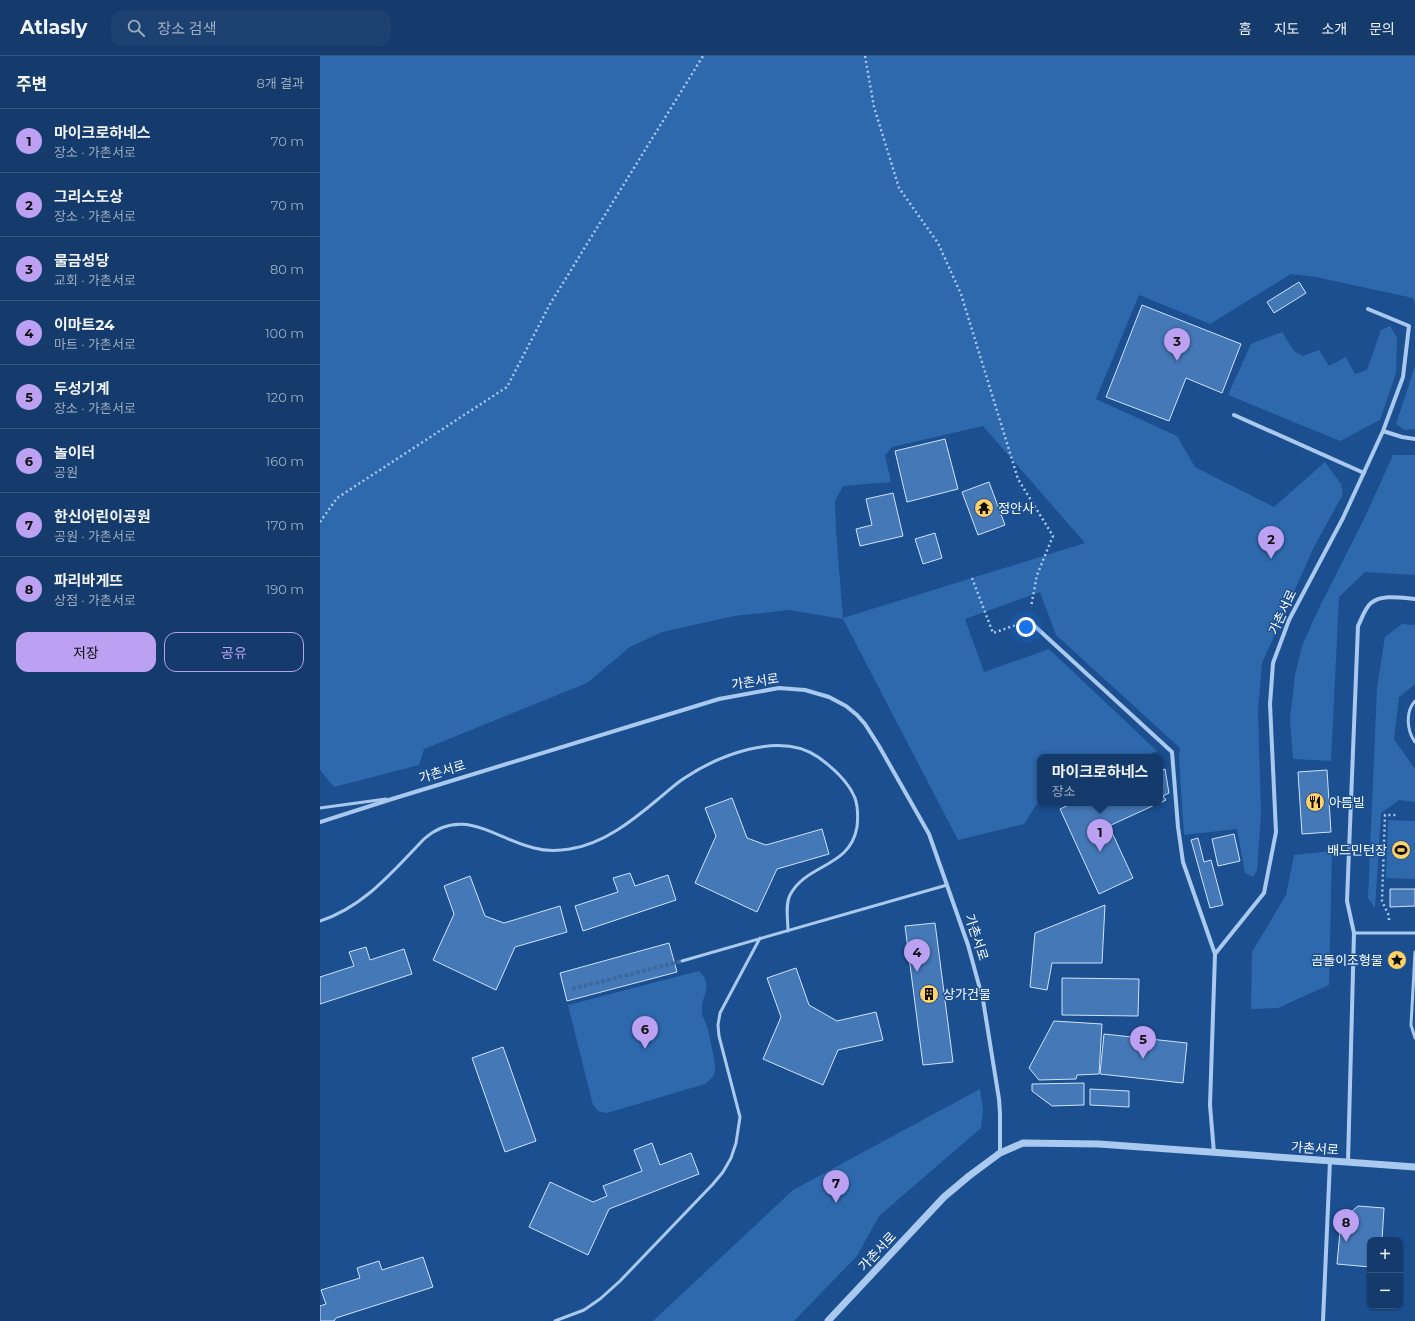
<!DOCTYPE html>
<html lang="ko">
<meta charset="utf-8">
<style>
:root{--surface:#143b6b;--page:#1d4271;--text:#f1f3f6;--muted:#9dadc1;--line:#33557e;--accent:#bca0f2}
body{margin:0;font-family:Montserrat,"Noto Sans KR",sans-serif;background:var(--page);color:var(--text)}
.controls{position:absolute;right:12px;bottom:12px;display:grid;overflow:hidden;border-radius:8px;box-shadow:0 1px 3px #0004}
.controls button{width:36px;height:36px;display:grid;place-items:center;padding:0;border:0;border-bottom:1px solid var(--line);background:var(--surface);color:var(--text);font:20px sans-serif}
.you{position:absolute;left:706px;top:571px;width:14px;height:14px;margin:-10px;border:3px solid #fff;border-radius:50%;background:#1a73e8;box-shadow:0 0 0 6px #1a73e833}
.badge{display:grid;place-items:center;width:26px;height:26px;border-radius:50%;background:var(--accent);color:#111;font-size:13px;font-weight:700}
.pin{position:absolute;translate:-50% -33px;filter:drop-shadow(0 1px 2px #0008)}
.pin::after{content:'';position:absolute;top:21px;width:14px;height:12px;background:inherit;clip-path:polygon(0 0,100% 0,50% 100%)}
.popup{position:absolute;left:717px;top:698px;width:126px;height:52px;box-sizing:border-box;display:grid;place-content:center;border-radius:8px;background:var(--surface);filter:drop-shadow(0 1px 3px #0005);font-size:13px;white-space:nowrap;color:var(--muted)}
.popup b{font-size:15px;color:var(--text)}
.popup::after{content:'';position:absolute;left:50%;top:100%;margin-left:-8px;border:8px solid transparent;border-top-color:var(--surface)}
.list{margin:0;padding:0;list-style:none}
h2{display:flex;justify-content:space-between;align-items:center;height:52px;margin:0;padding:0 16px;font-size:17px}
h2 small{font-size:13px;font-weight:400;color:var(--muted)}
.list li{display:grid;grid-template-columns:26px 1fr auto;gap:12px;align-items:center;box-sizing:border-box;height:64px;padding:0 16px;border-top:1px solid var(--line)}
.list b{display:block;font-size:15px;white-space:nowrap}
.list p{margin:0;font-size:13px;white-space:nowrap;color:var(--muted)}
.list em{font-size:13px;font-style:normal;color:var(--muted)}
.actions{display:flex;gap:8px;padding:12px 16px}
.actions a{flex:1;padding:9px 0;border:1px solid var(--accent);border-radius:12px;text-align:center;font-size:14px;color:var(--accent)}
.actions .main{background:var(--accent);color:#111}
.icon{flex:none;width:22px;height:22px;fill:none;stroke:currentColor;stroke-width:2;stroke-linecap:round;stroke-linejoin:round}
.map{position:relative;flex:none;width:1095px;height:1265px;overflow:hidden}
header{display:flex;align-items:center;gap:24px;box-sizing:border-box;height:56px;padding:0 20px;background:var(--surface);border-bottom:1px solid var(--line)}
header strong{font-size:19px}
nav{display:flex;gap:22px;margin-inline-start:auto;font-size:14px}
.search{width:280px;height:36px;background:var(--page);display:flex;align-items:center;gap:10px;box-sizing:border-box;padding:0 14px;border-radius:12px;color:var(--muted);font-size:15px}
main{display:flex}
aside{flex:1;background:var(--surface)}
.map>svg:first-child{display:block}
.green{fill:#2e69ad;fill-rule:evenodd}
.building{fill:#4478b7;stroke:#cfe3fa}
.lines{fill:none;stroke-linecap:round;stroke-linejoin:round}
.minor-tunnel{stroke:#3d69a0;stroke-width:4;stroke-dasharray:4 2;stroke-linecap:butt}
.path{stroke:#a9c9ee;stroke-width:2.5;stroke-dasharray:2 3;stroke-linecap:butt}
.service{stroke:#a9c9ee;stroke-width:3}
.minor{stroke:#a9c9ee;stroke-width:4}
.tertiary{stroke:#a9c9ee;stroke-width:7}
.labels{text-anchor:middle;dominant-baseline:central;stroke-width:3;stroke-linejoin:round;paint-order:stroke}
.poi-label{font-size:13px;fill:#fff;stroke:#1b4f8f;text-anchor:start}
.street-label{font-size:13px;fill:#fff;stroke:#1b4f8f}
</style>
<header>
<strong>Atlasly</strong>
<div class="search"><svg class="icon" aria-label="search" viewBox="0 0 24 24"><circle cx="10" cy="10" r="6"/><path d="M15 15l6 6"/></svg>장소 검색</div>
<nav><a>홈</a><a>지도</a><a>소개</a><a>문의</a></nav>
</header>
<main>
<aside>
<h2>주변<small>8개 결과</small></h2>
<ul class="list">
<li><span class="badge">1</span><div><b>마이크로하네스</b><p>장소 · 가촌서로</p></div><em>70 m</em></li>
<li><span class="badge">2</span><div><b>그리스도상</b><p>장소 · 가촌서로</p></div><em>70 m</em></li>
<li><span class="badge">3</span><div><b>물금성당</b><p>교회 · 가촌서로</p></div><em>80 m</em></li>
<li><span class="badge">4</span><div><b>이마트24</b><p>마트 · 가촌서로</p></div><em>100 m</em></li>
<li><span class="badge">5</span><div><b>두성기계</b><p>장소 · 가촌서로</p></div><em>120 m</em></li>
<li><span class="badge">6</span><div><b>놀이터</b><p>공원</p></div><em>160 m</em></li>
<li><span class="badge">7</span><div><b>한신어린이공원</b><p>공원 · 가촌서로</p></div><em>170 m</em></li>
<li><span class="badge">8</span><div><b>파리바게뜨</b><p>상점 · 가촌서로</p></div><em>190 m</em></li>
</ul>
<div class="actions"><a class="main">저장</a><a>공유</a></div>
</aside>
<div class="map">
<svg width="1095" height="1265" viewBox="0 0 1095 1265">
<rect width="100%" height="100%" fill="#1b4f8f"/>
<path class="green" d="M0,0H1095V247L1093,242L996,221L971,218L890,268L819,239L776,343L857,380L875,411L954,451L1005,406L1021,428L1023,438L994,491L942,607L938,655L941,759L937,814L933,821L925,817L917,773L864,779L859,702L860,692L736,579L720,536L645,563L664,616L729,593L837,695L822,701H720V743L704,768L638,784L523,563L469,554L414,560L342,576L310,591L267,627L104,693L99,709L14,731L0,714ZM663,370L765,487L523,562L516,474L515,445L523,430L571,426L565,399L572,391Z
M1070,270L1077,282L1076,317L1060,364L1020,385L908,339L931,288L962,276L974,295L983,300L999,294L1009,310L1026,301L1035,318L1047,314L1061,274Z
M1095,310V373L1085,374L1076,368Z
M1073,399H1095V519L1045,516L1019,541L1011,705L973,703L970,663L975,619L982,590L998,554L1044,463Z
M1082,568L1095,569V628L1079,641L1074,683L1095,713V746L1079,744L1061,757L1055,852L1048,842L1057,632L1065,581Z
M1068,764L1095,765V823L1066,822Z
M1012,795L1009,929L958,952L931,953L932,896L966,839L974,799Z
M379,915C395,931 381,937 382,955C382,962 386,966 388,973C389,980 396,1007 395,1013C395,1020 390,1024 385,1028L287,1057L278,1055L273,1049L248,949Z
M660,1033L663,1054L661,1072L559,1160L537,1200L474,1265H333L473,1134Z"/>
<path class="building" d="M979,226L986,237L954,257L947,246Z
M822,249L921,288L902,337L866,322L849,365L786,341Z
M625,383L638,433L587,446L575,395Z
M669,426L685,469L658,479L642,436Z
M573,437L583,480L540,490L536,473L552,469L546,443Z
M615,477L622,502L603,508L595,483Z
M845,713L849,737L843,740L846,744L840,747V715Z
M1007,714L1011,776L982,778L978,716Z
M412,742L427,782L446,789L502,773L509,798L457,813L437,856L375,827L396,780L385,752Z
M753,747H839L789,770L813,822L779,838L740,753Z
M914,778L920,805L898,810L892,783Z
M878,782L884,806L891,804L903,849L890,852L871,784Z
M310,817L315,830L348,819L356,844L263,875L255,850L298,836L293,822Z
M150,820L165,860L184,867L240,850L247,876L195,891L176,934L113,904L134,858L124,830Z
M1070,833H1095V850L1070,851Z
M785,849L782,907H732L727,934L710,931L715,877Z
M615,867L633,1006L603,1009L585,870Z
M349,887L357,916L247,945L240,917Z
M46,891L50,904L84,893L92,918L0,948V921L34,910L29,896Z
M476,912L489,949L517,965L556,956L563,984L518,994L503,1029L443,1003L461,961L447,922Z
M742,922L819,923L818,960L742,959Z
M734,965L782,968L779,1018L757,1019L756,1023L719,1024L709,1012Z
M784,978L867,987L863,1027L780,1018Z
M183,991L216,1085L185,1096L152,1002Z
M764,1027V1049L732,1050L712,1035V1028Z
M770,1033L809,1035V1051L770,1049Z
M332,1087L340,1109L371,1097L379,1118L289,1153L268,1199L209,1171L230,1126L273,1146L287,1140L283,1130L322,1115L314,1094Z
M1038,1150L1064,1152L1062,1184H1050V1211L1017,1208L1021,1165Z
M103,1201L113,1231L16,1262L14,1265H0V1250L6,1248L1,1234L40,1222L37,1212L59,1205L62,1214Z"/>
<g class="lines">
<path class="minor-tunnel" d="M252,933L362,905"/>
<path class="path" d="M545,0L554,51L579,132L618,187L641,238L698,423L733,480L717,519L711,551
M0,466L17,442L187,331L230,248L383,0
M652,522L673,577L696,569
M1069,864V860L1062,845L1065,759H1076"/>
<path class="service" d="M1095,645C1085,656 1087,675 1095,686
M0,752L66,743
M0,865C44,851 73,815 104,783C142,749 175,783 214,792C225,795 238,795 250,793C283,788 312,765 337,744C346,737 354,729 363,723C397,700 460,674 498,701C512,711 528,725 535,742C538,751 538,762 537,771C530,812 487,807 470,839C465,849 468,864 468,875
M1034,877H1095
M1095,896L1091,969L1095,982
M362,905L627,829
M235,1265L264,1254L280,1243L300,1225L393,1128L403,1116L411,1102L416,1087L420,1061L399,980L398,969L400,957L440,882"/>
<path class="minor" d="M914,359L1044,417
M1063,375L1082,381L1095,383
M708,564L852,696L858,771L863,806L895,898
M0,766L72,743L399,643L459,632L485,634L509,641L526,650L537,659L545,668L559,690L609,778L648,889L663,944L679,1043L680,1057V1097
M894,1097L890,1049L895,898L944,837L956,776L950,648L953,607L969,564L1023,462L1063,375L1083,321L1089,270L1048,253
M1028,1106L1034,877L1027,845L1038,570C1042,562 1045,552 1051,547C1062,538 1082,542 1095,543
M1003,1265L1010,1105"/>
<path class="tertiary" d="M508,1265L624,1141L649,1120L680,1097L703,1087L779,1088L1095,1111"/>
</g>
<defs>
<symbol id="temple-disc" viewBox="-11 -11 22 22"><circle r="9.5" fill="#ffd166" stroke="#1b4f8f"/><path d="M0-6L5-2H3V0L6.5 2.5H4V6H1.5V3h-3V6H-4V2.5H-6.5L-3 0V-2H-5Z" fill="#111"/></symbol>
<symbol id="restaurant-disc" viewBox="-11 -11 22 22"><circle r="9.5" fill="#ffd166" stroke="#1b4f8f"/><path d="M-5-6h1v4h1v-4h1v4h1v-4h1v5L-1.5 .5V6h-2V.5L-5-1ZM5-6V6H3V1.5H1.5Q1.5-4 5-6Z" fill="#111"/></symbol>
<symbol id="stadium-disc" viewBox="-11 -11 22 22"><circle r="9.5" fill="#ffd166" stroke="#1b4f8f"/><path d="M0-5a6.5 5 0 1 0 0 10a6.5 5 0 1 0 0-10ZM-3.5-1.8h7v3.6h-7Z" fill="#111"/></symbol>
<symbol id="sight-disc" viewBox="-11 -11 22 22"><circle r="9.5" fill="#ffd166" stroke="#1b4f8f"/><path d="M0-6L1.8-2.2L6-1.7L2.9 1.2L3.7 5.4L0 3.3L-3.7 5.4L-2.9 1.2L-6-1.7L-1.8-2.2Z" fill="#111"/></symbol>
<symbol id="building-disc" viewBox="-11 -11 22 22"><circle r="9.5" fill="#ffd166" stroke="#1b4f8f"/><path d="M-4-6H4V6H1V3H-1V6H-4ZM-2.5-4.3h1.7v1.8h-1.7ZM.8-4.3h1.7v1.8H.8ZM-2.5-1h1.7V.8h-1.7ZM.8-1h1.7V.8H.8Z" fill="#111"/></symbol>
</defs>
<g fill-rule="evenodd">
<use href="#temple-disc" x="653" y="441" width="22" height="22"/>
<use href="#restaurant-disc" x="984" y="735" width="22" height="22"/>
<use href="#stadium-disc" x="1070" y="783" width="22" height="22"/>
<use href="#sight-disc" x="1066" y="893" width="22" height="22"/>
<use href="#building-disc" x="598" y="927" width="22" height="22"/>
</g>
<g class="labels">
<g class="poi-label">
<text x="678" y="452">정안사</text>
<text x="1009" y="746">아름빌</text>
<text x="1067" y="794" text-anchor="end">배드민턴장</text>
<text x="1063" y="904" text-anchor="end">곰돌이조형물</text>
<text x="623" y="938">상가건물</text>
</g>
<g class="street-label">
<text transform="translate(962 556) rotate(-65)">가촌서로</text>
<text transform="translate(435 625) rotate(-8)">가촌서로</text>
<text transform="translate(122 715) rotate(-17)">가촌서로</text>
<text transform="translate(657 881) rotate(72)">가촌서로</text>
<text transform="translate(995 1092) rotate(4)">가촌서로</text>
<text transform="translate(557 1195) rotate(-47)">가촌서로</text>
</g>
</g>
</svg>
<div class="controls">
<button>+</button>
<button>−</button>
</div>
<div class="you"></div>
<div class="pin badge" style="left:780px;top:796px">1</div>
<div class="popup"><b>마이크로하네스</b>장소</div>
<div class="pin badge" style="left:951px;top:503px">2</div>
<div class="pin badge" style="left:857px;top:305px">3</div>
<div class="pin badge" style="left:597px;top:916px">4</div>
<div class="pin badge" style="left:823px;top:1003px">5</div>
<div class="pin badge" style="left:325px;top:993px">6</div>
<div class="pin badge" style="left:516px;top:1147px">7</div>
<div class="pin badge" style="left:1026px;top:1186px">8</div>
</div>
</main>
